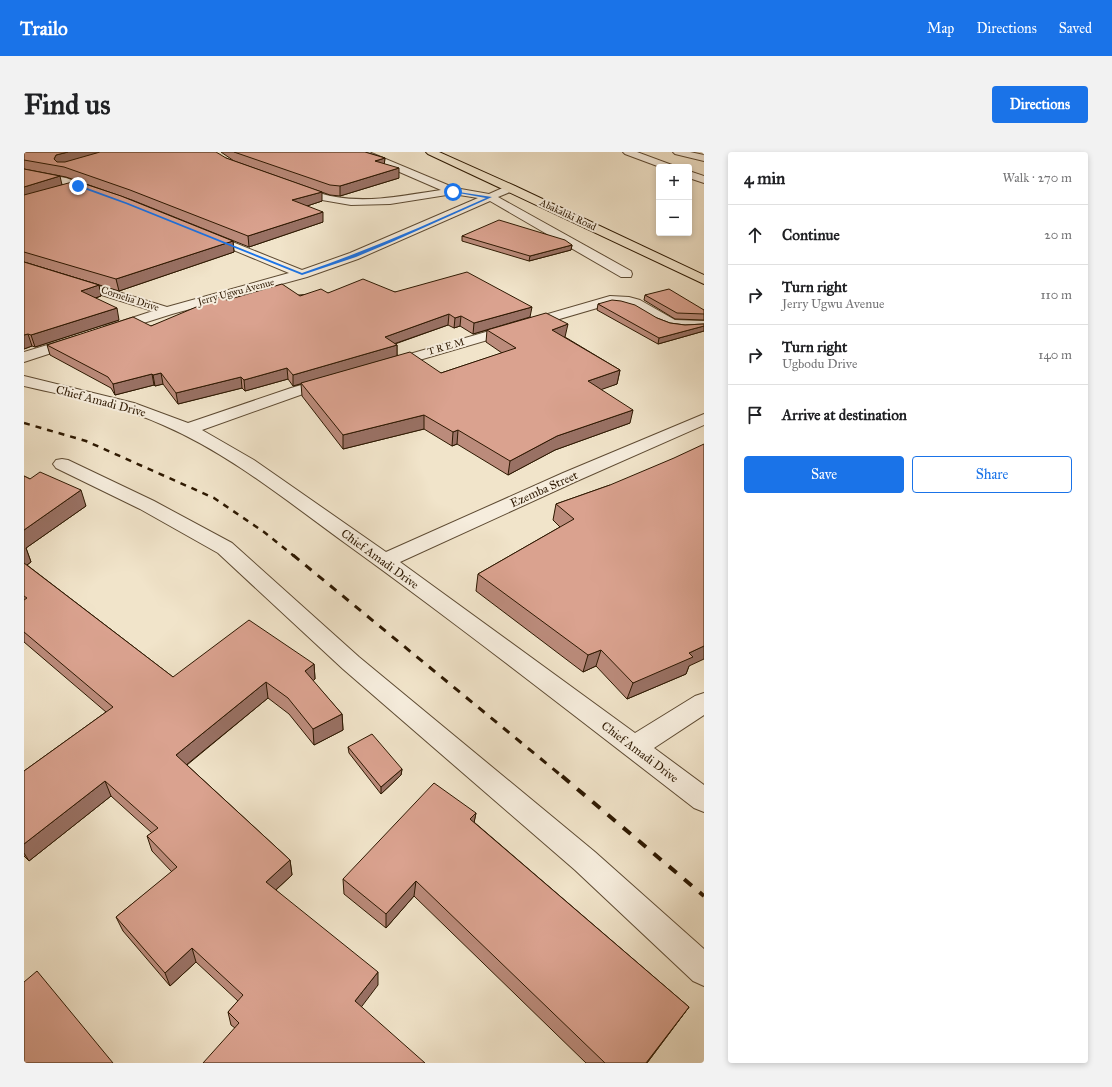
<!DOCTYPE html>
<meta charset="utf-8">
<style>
:root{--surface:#fff;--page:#f2f2f2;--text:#202124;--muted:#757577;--line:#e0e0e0;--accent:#1a73e8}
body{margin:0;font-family:"IM FELL Great Primer",serif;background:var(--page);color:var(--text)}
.controls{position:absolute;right:12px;top:12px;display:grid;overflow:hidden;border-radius:4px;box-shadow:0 2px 6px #0003}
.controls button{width:36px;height:36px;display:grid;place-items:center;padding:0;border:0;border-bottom:1px solid var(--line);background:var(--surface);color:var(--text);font:20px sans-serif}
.stop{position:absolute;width:12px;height:12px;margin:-9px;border:3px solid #1a73e8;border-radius:50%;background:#fff}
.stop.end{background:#1a73e8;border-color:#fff;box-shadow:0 1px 4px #0008}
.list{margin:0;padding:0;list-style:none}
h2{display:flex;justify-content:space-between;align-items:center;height:52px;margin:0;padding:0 16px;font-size:17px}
h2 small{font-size:13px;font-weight:400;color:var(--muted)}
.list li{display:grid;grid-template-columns:26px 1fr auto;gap:12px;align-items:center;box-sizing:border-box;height:60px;padding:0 16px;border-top:1px solid var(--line)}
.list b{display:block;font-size:15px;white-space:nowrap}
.list p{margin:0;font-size:13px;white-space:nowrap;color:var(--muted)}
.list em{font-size:13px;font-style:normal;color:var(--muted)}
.actions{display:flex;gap:8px;padding:12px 16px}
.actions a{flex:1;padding:9px 0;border:1px solid var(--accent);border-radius:4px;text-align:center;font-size:14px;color:var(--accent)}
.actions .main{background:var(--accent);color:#fff}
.icon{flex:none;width:22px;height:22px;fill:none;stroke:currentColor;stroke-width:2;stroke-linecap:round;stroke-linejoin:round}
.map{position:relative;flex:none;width:680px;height:911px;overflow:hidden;border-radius:4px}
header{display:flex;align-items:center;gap:24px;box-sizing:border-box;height:56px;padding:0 20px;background:var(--accent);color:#fff}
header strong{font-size:19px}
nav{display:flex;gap:22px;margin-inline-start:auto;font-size:14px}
.intro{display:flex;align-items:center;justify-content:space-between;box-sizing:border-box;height:96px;padding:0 24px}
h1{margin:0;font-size:28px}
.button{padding:10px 18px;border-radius:4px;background:var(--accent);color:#fff;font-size:14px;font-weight:700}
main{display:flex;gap:24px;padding:0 24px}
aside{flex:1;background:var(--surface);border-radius:4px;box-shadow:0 2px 6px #0003}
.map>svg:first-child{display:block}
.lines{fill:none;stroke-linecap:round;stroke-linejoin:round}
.minor-casing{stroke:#5e4b33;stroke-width:2}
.trunk-casing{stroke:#2d1801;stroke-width:2}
.minor{fill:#f6eddd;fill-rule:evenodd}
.trunk{fill:#f1e4ca;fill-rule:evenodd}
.rail-far2{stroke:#2d1801;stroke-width:2.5;stroke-dasharray:6 6;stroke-linecap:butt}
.rail-far1{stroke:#2d1801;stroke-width:3;stroke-dasharray:8 8;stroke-linecap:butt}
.rail{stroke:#2d1801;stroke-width:4;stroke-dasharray:10 10;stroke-linecap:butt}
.wall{fill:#bb8b7b;stroke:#2d1801;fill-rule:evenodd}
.shaded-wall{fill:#997164;stroke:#2d1801}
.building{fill:#daa28f;stroke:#2d1801}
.route{fill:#1a73e8}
.labels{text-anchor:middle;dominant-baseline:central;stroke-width:4;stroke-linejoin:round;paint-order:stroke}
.far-street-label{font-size:10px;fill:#2d1801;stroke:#f6eddd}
.street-label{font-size:12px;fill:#2d1801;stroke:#f6eddd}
</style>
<header>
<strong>Trailo</strong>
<nav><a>Map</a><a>Directions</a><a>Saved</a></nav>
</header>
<div class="intro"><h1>Find us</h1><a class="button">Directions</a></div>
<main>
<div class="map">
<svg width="680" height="911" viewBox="0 0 680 911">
<rect width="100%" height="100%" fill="#f1e4ca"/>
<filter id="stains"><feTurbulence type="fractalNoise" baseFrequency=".005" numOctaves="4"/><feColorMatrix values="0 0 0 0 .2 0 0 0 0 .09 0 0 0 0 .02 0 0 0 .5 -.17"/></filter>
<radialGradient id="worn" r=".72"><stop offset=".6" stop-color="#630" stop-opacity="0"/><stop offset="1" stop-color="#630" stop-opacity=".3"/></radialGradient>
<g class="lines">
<defs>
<path id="minor" d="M332,0H345L431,36L465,42L483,34H491L492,36L491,38L474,45L607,119L608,122L607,125H597L466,49L334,107L283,125L148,162L85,182L80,181L78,178L80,175L129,159L0,119V111L143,155L265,121L178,85L176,83L178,81H186L278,118L326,101L454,46L429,42L366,52L327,53L298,48L266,38L265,36L270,33C284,36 297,43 312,45C347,51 383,43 417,38L334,2Z
M599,0H613L648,13L650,15H636L601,2Z
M649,0H666L680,3V9L651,2Z
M0,18L42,26L78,39L79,41L74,44L36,31L0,24Z
M665,19L680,24V31L665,26Z
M586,144L605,145L616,148L651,168L680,169V177C666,177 653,179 640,174C617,165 615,153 587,152L368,216L363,218L358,216L355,213L358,210Z
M53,184L58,185L60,188L58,191L0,210V200Z
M0,224L110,251L164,271L267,236L305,225L311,227L313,230L311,233L279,242L178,278L230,308L362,400L539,321L680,262V273L553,329L376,410L611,581L671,544L680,541V563L630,596L680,633V660L670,656C555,567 440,477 321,391C263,349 206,302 139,273C95,253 47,245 0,234Z
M38,307L44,308L130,349L208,391L335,505L571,700L680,797V834L669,829L551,718L319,517L194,401L116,357L32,316L29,312L32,308Z"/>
<path id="trunk" d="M402,0H415L491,34L680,123V132L404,2Z"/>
</defs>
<use href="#minor" class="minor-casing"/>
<use href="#trunk" class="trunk-casing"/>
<use href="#minor" class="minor"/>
<use href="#trunk" class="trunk"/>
<path class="rail-far2" d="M0,271L62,289L190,346L240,380L270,404"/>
<path class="rail-far1" d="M269,403L539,625"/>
<path class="rail" d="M538,624L680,744"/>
</g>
<path class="wall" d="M0,0L202,6L298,49L283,54L299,70L225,95L108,48L42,25L0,17L38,33L209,89L210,100L95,139L0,110Z
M197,0H341L361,6L360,12L375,26L316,44L306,43L210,9Z
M438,84L548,93L547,98L505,109L438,89Z
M0,110L75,133L77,144L72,146L95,168L11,195L8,194L0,197Z
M371,140L506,165L541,185L596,218L593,232L577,237L606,271L531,298L484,323L433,292L428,294L400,277L319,297L278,244L277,232L269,234L264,227L221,239L218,236L154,252L139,232L131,234L130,233L91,243L87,236L26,203L23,193L127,174L203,148L304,141ZM424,173L430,176L436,174L449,182L463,178L462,190L478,201L417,221L373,203V193L371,192Z
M621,143L680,158V168L651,167L620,148Z
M574,152L633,166L646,171L661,173L680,172V179L634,192L573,158Z
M0,324L62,354L2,396L7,410L3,413L149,525L290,512L291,527L289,529L318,562L319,578L290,593L265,562L244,546L163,613L266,708L268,723L252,738L354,833L211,876L207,873L204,860L214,849L172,810L146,834L99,779L92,765L148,720L128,699L123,684L128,681L87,644L5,709L0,704V619L82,560L0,490Z
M586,333L665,514L662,522L603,547L572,514L559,520L452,439L454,422L536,375L529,368L532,352Z
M324,595L378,617L377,623L357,642L325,601Z
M452,661L450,670L665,855L623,911H562L390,744L362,776L320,742L319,727Z"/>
<path class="shaded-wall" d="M44,0H78L35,13L30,7L32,3Z
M361,6L360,15L351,9Z
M375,16V26L316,44V34Z
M36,24L38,33L0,45V35Z
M298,40V49L268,59V48Z
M299,60V70L225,95L224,84Z
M209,89L210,100L95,139L92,127Z
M548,93L547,98L505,109L506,104Z
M75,133L77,144L59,150L57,139Z
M508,155L506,165L449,182L450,171Z
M93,156L95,168L11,195L7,183Z
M425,162L424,173L361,195V185Z
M437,164L436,174L430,176L431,166Z
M544,172L541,185L526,190L528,178Z
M680,174V179L634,192L635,186Z
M4,182L8,194L0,197V183Z
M373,193V204L269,234V223Z
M263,216L264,227L221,239L220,228Z
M596,218L593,232L562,243L564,229Z
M137,221L139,232L131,234L129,223Z
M128,222L130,233L91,243L89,232Z
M217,225L218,236L154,252L152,241Z
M609,258L606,271L531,298L484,323L486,309L533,284Z
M400,263V277L319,297V283Z
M434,278L433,292L428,294L429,280Z
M57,338L62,354L2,396L7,410L0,415V378Z
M680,494V507L665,514L662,522L603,547L609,531L665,501Z
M577,498L572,514L559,520L564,503Z
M290,512L291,527L282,535L281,519Z
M242,530L244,546L156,618L152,603Z
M318,562L319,578L290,593L289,577Z
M378,617L377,623L357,642V635Z
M81,629L87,644L5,709L0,701V692Z
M452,661L449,676L446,667Z
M266,708L268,723L245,744L242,730Z
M392,729L390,744L362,776V762Z
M168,796L172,810L146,834L141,821Z
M354,820V833L332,862L331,849Z
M665,855L623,911H622Z"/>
<path class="building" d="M0,0H44L32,3L30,7L33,10H41L76,0H192L202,6L298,40L268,48L299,60L224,84L106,38L40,15L0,8Z
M210,0H341L361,6L351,9L375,16L316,34L306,33Z
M0,17L36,24L0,35Z
M52,29L97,44L209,89L92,127L0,100V43Z
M475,68L541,88L548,93L506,104L438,84Z
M0,110L75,133L57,139L93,156L7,183L4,182L0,183Z
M443,120L508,155L450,171L437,164L431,166L425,162L361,185L373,193L269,223L263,216L220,228L217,225L152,241L137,221L129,223L128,222L89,232L84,225L23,193L109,165L127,174L196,145L203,148L258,132L276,144L297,137L304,141L339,127L371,140Z
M645,137L680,158V162L653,161L621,143Z
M588,148L597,149L611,153L633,166L646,171L661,173L680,172V174L635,186L574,152Z
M522,161L544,172L528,178L596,218L564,229L609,258L533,284L486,309L434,278L429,280L400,263L319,283L277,231L386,200L417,221L492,196L463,178Z
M680,292V494L665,501L669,505L609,531L577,498L564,503L454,422L550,367L532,352L586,333L650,306Z
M16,320L57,338L0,378V324L6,327Z
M0,411L149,525L225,468L290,512L281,519L318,562L289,577L264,546L242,530L152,603L266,708L242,730L354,820L331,849L401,911H179L215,871L204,860L219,843L168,796L141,821L92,765L153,715L123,684L134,676L81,629L0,692V619L89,555L0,480V448L3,446L0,444Z
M348,582L378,617L357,635L324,595Z
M410,631L452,661L446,667L665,855L622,911H581L392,729L362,762L319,727Z
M13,819L89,911H0V830Z"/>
<path class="route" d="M55,33L104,51L278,121C342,99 402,73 462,46L429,40L428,39L468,45L370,89L332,105L278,123L102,52L52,34Z"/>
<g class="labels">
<g class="far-street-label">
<text transform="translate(544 63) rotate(25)">Abakaliki Road</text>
<text transform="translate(212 140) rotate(-15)">Jerry Ugwu Avenue</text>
<text transform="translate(106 147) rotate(18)">Cornelia Drive</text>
<text transform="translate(422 195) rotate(-16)">T R E M</text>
</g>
<g class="street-label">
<text transform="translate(77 249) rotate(15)">Chief Amadi Drive</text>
<text transform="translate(520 337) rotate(-24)">Ezemba Street</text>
<text transform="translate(356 407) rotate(36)">Chief Amadi Drive</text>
<text transform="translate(616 600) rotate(37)">Chief Amadi Drive</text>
</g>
</g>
<rect width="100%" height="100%" filter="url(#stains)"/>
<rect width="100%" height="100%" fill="url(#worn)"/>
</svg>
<div class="controls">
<button>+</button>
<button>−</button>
</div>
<div class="stop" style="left:429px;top:40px"></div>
<div class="stop end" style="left:54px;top:34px"></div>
</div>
<aside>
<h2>4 min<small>Walk · 270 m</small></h2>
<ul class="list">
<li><svg class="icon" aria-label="ahead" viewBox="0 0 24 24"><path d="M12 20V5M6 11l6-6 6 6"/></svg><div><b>Continue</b></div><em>20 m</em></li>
<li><svg class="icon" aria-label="right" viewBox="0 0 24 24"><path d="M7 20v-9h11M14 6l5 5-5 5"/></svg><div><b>Turn right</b><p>Jerry Ugwu Avenue</p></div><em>110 m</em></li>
<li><svg class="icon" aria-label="right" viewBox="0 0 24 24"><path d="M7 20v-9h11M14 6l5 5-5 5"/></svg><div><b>Turn right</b><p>Ugbodu Drive</p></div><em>140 m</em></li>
<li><svg class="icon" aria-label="arrive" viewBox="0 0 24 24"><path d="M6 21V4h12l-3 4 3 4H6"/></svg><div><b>Arrive at destination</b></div></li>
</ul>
<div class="actions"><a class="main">Save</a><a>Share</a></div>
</aside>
</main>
